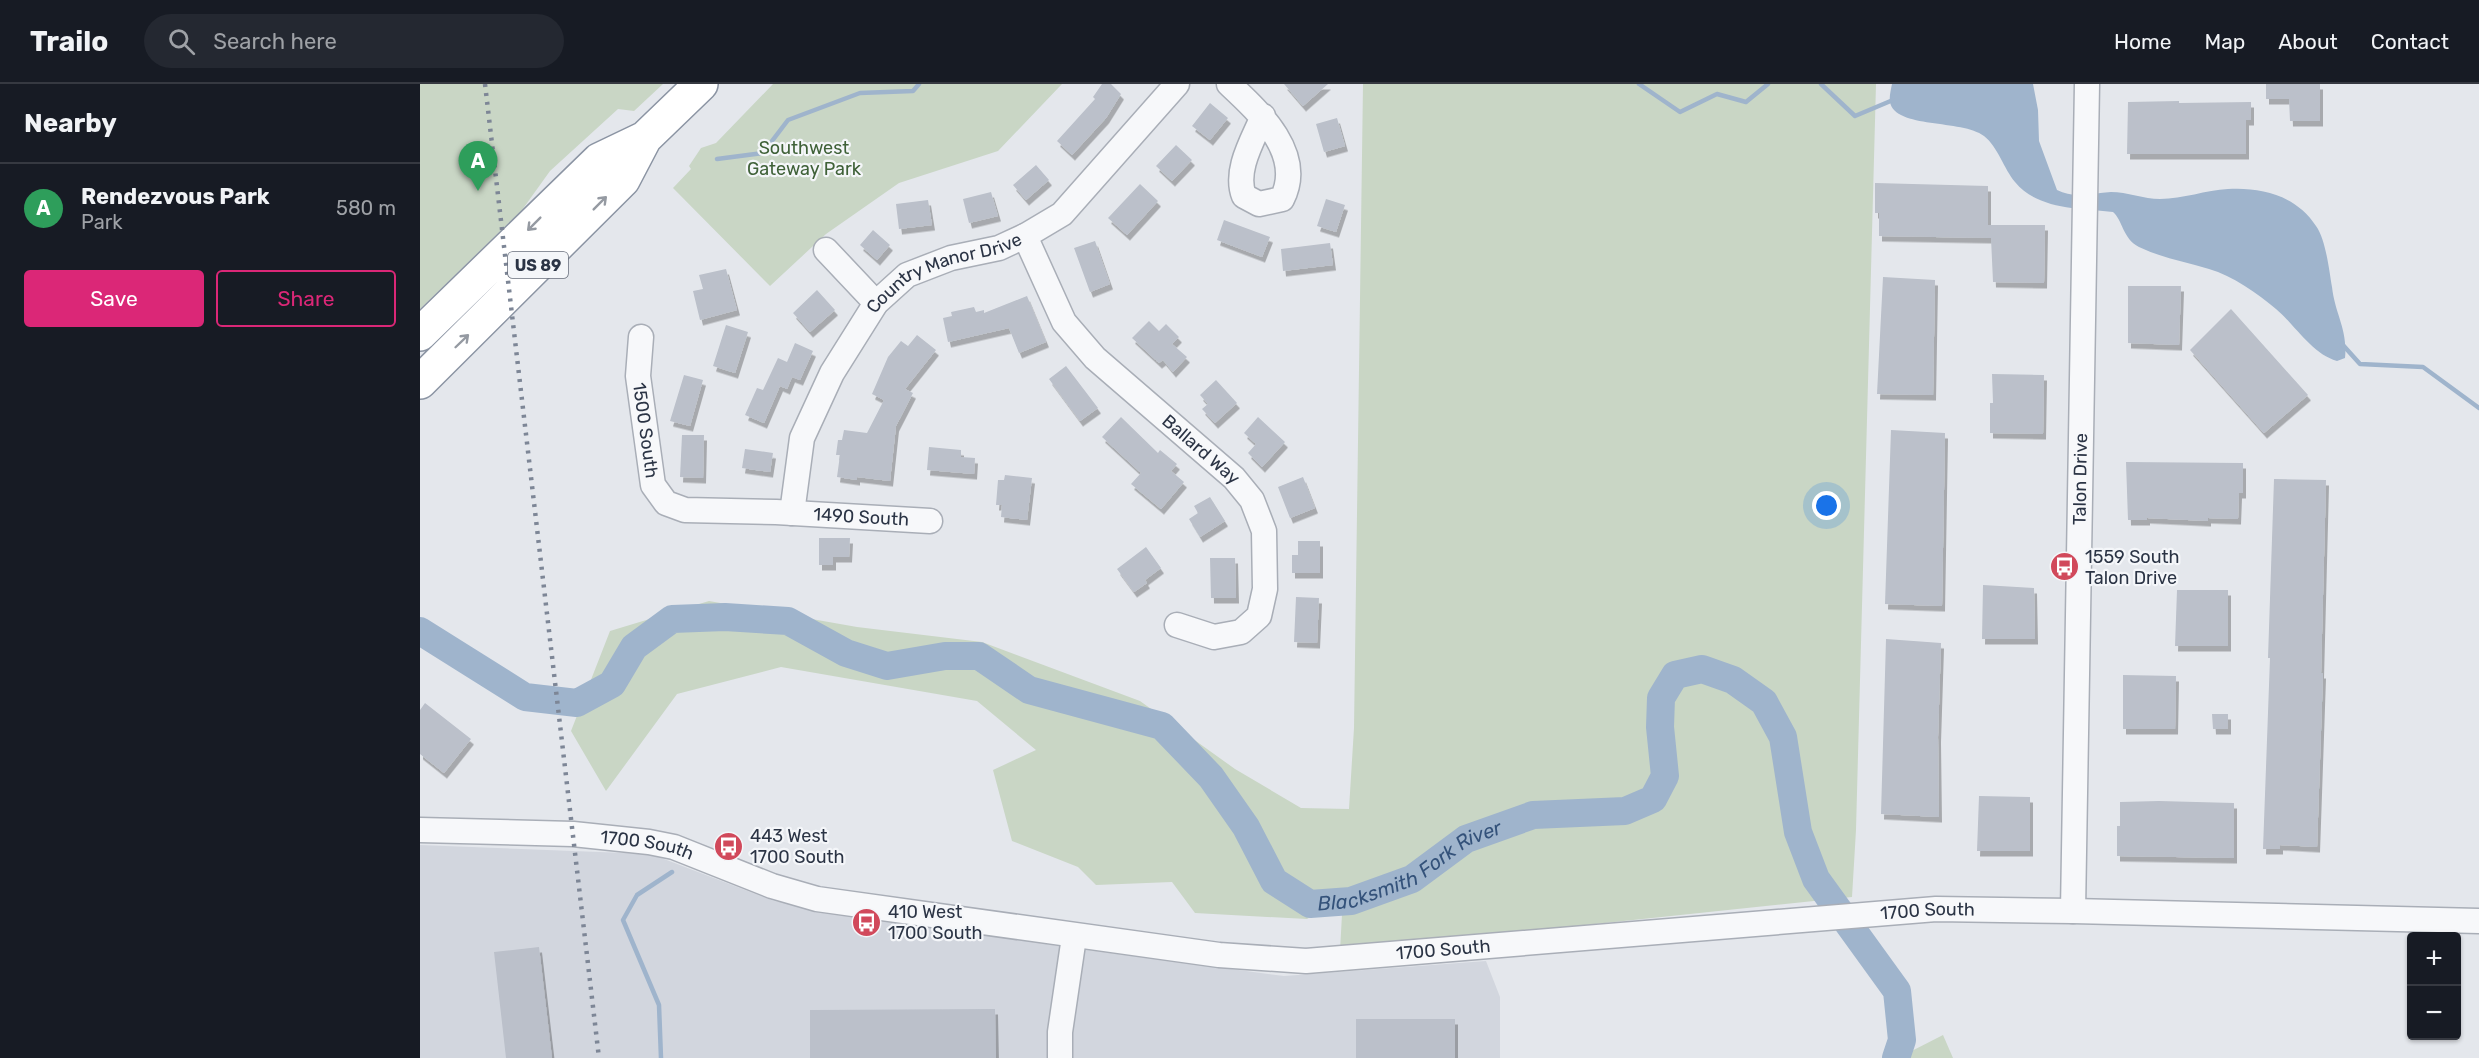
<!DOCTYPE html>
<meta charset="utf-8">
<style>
:root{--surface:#171b24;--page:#242831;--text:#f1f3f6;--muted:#9ea1a6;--line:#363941;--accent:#db2777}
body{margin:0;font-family:Rubik,sans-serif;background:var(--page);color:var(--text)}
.controls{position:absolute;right:18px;bottom:18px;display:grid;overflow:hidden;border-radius:6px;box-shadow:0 2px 4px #0004}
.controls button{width:54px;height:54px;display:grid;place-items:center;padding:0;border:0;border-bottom:2px solid var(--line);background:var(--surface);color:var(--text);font:30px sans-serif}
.you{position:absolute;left:1407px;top:422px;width:21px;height:21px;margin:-15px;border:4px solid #fff;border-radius:50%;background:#1a73e8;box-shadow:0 0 0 9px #1a73e833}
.badge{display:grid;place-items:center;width:39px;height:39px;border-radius:50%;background:var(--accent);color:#fff;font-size:20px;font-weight:700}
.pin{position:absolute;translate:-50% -50px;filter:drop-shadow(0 2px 3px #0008)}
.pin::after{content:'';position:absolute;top:32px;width:21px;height:18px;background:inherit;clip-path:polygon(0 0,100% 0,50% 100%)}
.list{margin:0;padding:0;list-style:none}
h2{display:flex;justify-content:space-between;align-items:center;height:78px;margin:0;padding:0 24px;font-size:26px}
h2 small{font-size:20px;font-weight:400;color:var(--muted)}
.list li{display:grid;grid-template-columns:39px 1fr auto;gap:18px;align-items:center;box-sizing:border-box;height:90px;padding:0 24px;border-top:2px solid var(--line)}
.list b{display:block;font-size:22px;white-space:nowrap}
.list p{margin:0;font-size:20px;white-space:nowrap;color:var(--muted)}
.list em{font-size:20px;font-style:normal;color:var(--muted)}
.actions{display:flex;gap:12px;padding:18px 24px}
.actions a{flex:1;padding:14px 0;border:2px solid var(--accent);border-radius:6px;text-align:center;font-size:21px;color:var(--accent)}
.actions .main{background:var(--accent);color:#fff}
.icon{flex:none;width:33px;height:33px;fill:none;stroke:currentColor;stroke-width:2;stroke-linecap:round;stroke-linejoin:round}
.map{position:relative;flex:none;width:2059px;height:974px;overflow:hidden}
header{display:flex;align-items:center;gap:36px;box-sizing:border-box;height:84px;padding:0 30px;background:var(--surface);border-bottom:2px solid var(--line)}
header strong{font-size:28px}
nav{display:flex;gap:33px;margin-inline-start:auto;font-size:21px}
.search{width:420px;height:54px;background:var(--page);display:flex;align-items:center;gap:15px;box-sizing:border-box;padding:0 21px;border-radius:33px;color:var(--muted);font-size:22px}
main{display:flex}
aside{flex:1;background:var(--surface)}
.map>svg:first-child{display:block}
.built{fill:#d2d6de}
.green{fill:#c9d6c5}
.water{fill:#9fb4cc}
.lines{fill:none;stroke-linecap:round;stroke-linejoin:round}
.stream{stroke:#9fb4cc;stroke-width:4.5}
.river{stroke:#9fb4cc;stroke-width:28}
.building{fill:#bbc0ca;filter:url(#shadow)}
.minor-casing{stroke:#a9aeb7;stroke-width:27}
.highway-casing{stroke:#8b94a3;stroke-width:36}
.minor{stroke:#f7f8fa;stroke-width:24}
.highway{stroke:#fff;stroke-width:33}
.rail{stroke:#7d8696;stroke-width:4.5;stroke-dasharray:3 6;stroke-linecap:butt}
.oneway{stroke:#959aa2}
.labels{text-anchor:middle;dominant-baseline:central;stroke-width:4.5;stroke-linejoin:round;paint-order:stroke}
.shield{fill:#f4f6f9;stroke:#676e7b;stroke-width:1.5}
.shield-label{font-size:16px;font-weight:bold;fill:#2b3445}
.park-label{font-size:18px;fill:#3f6138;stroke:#f4f6f9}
.street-label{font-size:18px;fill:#2b3445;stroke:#f4f6f9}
.poi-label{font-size:18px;fill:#2b3445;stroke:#f4f6f9;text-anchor:start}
.water-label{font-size:20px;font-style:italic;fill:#34527a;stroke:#f4f6f9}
</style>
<header>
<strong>Trailo</strong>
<div class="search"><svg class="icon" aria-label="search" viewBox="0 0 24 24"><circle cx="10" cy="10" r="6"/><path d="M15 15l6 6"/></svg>Search here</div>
<nav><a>Home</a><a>Map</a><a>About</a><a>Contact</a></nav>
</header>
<main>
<aside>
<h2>Nearby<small></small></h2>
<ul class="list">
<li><span class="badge" style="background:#2e9e5b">A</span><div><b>Rendezvous Park</b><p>Park</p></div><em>580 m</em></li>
</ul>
<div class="actions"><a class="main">Save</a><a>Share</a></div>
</aside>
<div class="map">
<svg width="2059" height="974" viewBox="0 0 2059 974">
<defs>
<filter id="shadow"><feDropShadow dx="3" dy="5.5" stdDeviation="0" flood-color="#0004"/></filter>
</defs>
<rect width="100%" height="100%" fill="#e4e7ec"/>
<path class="built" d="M0,761L231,770L354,817L632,861L864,892L1066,877L1080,913V974H0Z"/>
<path class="green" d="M0,0H243L214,27L198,25L130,87L102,126L0,225Z
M353,0H642L578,67L479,99L406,150L350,202L253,104L271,85L269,82L281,64L296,59Z
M943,0H1456L1436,746L1432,813L920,867L923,812L887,835L775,829L752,798L676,801L658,783L592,757L573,686L616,666L557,617L361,583L257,610L186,707L151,647L190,547L289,517L437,543L562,558L720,617L815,685L881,724L929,725L934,644Z
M1523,951L1533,974H1478Z"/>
<path class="water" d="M1472,0H1613L1618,26L1619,57L1637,106C1654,115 1672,109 1691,108C1707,108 1724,115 1740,115C1763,115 1786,106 1808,105C1842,103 1877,112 1896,142C1906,156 1909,186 1912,203C1915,230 1928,246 1925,274L1917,277C1892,270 1875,241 1856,225C1837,209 1813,192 1789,185C1766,178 1742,174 1719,163C1703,155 1702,135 1693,128C1660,124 1618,126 1595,98C1584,85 1578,63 1564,52C1542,35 1475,45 1470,18C1469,13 1471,5 1472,0Z"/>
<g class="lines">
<path class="stream" d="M1219,0L1260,28L1297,10L1326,18L1348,0
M1401,0L1435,32L1473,16
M297,75L343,69L368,36L440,9L493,7L499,0
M1922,260L1940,280L2003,283L2059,324
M241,974L239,921L203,836L217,811L252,788"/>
<path class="river" id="s1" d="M0,547L105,613L157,619L192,600L214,563L252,535L305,533L368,537L426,569L467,582L525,572H559L609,606L742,642L791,693L826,743L854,797L890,820L931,817L992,795L1046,755L1113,731L1205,727L1233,715L1245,692L1240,643L1241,614L1255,591L1282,585L1313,596L1344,618L1363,653L1378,748L1396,795L1477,907L1482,956L1476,974"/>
</g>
<path class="building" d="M682,0H691L701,10L686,34L652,71L637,57L675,15L673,13Z
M864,0H908L883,22Z
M1846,0H1900V37H1870L1869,15H1846Z
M1759,17V19L1831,18V36H1826V70H1707L1708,18Z
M790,19L808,34L790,56L772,42Z
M917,34L925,62L904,68L896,40Z
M756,61L772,76L752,97L736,82Z
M616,81L629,96L606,116L593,101Z
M1455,99L1568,102V141H1625L1624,199L1573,198L1571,154L1459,152V129H1455Z
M720,100L738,117L707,151L688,134Z
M571,108L578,132L549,139L543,115Z
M906,115L925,121L916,148L897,142Z
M508,116L512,141L479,145L476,120Z
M804,136L850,153L842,173L797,156Z
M453,146L470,161L457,176L440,161Z
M675,157L690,200L670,208L654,164Z
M910,159L913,181L863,187L861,165Z
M306,185L317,226L280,236L273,207L283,205L279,191Z
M1463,193L1515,196L1513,311L1457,310Z
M1708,202H1761L1759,261L1708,259Z
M397,206L415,226L390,248L373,229Z
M607,212L626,258L599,269L589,244L528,258L523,234L532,232L531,228L554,223L556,228L564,226V229Z
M1811,225L1888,311L1844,349L1770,266Z
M729,237L739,247L746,240L759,253L752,260L767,273L753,288L743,276L739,279L712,254Z
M306,241L328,248L315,289L293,282Z
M497,251L516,266L485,305L493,309L476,342L470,397L437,393V396L417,393L420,371H416L418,356H422L424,346L447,349L464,316L452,310L468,273L481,257L488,262Z
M375,259L393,267L380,296L372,293L367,305L360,302L344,339L325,331L337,304L343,306L358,274L367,278Z
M646,282L678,324L660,337L629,295Z
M1572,290L1624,291L1623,350L1570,349V319H1573Z
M264,291L283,296L270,342L250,337Z
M796,296L817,319L795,339L782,325L788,320L780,311Z
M701,333L738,369L740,366L757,380L751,387L764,398L741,425L711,400L721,389L682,353Z
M838,333L865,358L842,383L828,369L836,360L824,349Z
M1471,346L1525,349L1522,522L1465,520Z
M262,351H284L283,394L260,393Z
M509,363L541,366V373L555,374L554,390L507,386Z
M325,365L353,369L350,388L322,384Z
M1706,378L1823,379V409H1819L1818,435L1788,434V437L1727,434V436H1708Z
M585,391L612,394L607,436L581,433L582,421H576L578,396H584Z
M883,393L895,424L870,434L858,403Z
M1854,395L1906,396L1901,589H1903L1897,763L1860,761V765H1843L1850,574H1848Z
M790,413L805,437L780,453L769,435L778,429L774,422Z
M399,454H430L429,473H413V481H399Z
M878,457H900V489H872V471H878Z
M726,463L741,484L725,496L727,499L714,508L697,485Z
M790,474H815L816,514H791Z
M1563,501L1614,504L1615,555H1562Z
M1757,506H1808V562H1755Z
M876,513L899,514L897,559L874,558Z
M1466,555L1521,559L1518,653L1519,733L1461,730Z
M1703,591L1756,592L1755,645H1703Z
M5,619L51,655L24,689L0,670V626Z
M1792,630H1808V645H1793Z
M1559,712L1610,713V767H1557Z
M1739,717L1814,719V774L1697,772V742H1700V718Z
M119,863L132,974H86L74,868Z
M575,925L576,974H390V926Z
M936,935H1035V974H936Z"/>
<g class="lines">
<defs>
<g id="minor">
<path d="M809,0C839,28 885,70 862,115L839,120L824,112C814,86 833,56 843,32"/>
<path id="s2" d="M605,152L644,238L675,274L814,394L832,416L844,447L845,505L839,532L821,548L794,553L757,541"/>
<path d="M406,166L456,219"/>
<path id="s3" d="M221,253L218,292L233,401L246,419L265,426L356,428L510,437"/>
<path id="s4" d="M372,429L382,354L412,289L456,219L487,191L531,174L579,164L605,152L642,130L757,0"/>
<path id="s5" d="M0,746L153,750L229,758L254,763L352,802L397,815L799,871L886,877L1516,825L1653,827L2059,837"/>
<path id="s6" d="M1653,827L1667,0"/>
<path d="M640,974V948L654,853"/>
</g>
<path id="highway" d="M0,250L179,76L225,54
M0,298L203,96L225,54L281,0"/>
</defs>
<use href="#minor" class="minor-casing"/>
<use href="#highway" class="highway-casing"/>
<use href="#minor" class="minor"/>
<use href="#highway" class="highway"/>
<path class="rail" d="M65,0L179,974"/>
</g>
<defs><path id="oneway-shaft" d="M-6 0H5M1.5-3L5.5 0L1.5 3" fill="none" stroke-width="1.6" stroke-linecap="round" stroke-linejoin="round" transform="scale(1.5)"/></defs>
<g class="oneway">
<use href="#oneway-shaft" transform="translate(180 119) rotate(-45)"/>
<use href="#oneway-shaft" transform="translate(114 140) rotate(135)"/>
<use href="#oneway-shaft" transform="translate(42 257) rotate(-44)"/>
</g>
<defs>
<symbol id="bus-disc" viewBox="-11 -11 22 22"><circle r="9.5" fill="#d1495b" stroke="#f4f6f9"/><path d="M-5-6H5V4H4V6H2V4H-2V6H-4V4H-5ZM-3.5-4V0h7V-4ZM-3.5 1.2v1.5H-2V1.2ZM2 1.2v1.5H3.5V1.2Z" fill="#fff"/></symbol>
</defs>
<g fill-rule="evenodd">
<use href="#bus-disc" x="1628" y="466" width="33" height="33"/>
<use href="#bus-disc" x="292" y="746" width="33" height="33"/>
<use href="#bus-disc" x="430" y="822" width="33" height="33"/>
</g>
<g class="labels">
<rect class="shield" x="88" y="168" width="60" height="26" rx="4.5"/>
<g class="shield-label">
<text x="118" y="181">US 89</text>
</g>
<g class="park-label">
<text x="384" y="64">Southwest<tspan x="384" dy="21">Gateway Park</tspan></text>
</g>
<g class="street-label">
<text stroke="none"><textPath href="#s4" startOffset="306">Country Manor Drive</textPath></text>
<text stroke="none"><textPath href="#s3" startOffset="94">1500 South</textPath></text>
<text stroke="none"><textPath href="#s2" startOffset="282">Ballard Way</textPath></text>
<text stroke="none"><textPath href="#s6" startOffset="432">Talon Drive</textPath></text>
<text stroke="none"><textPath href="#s3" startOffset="368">1490 South</textPath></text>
<text stroke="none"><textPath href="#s5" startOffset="228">1700 South</textPath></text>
<text stroke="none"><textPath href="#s5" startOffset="1524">1700 South</textPath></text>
<text stroke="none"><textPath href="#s5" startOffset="1038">1700 South</textPath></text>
</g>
<g class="poi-label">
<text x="1665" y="473">1559 South<tspan x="1665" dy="21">Talon Drive</tspan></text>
<text x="330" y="752">443 West<tspan x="330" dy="21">1700 South</tspan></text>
<text x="468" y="828">410 West<tspan x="468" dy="21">1700 South</tspan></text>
</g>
<g class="water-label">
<text stroke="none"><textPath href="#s1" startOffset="1167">Blacksmith Fork River</textPath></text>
</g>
</g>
</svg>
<div class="controls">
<button>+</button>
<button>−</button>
</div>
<div class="you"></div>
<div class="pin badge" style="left:58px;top:107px;background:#2e9e5b">A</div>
</div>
</main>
